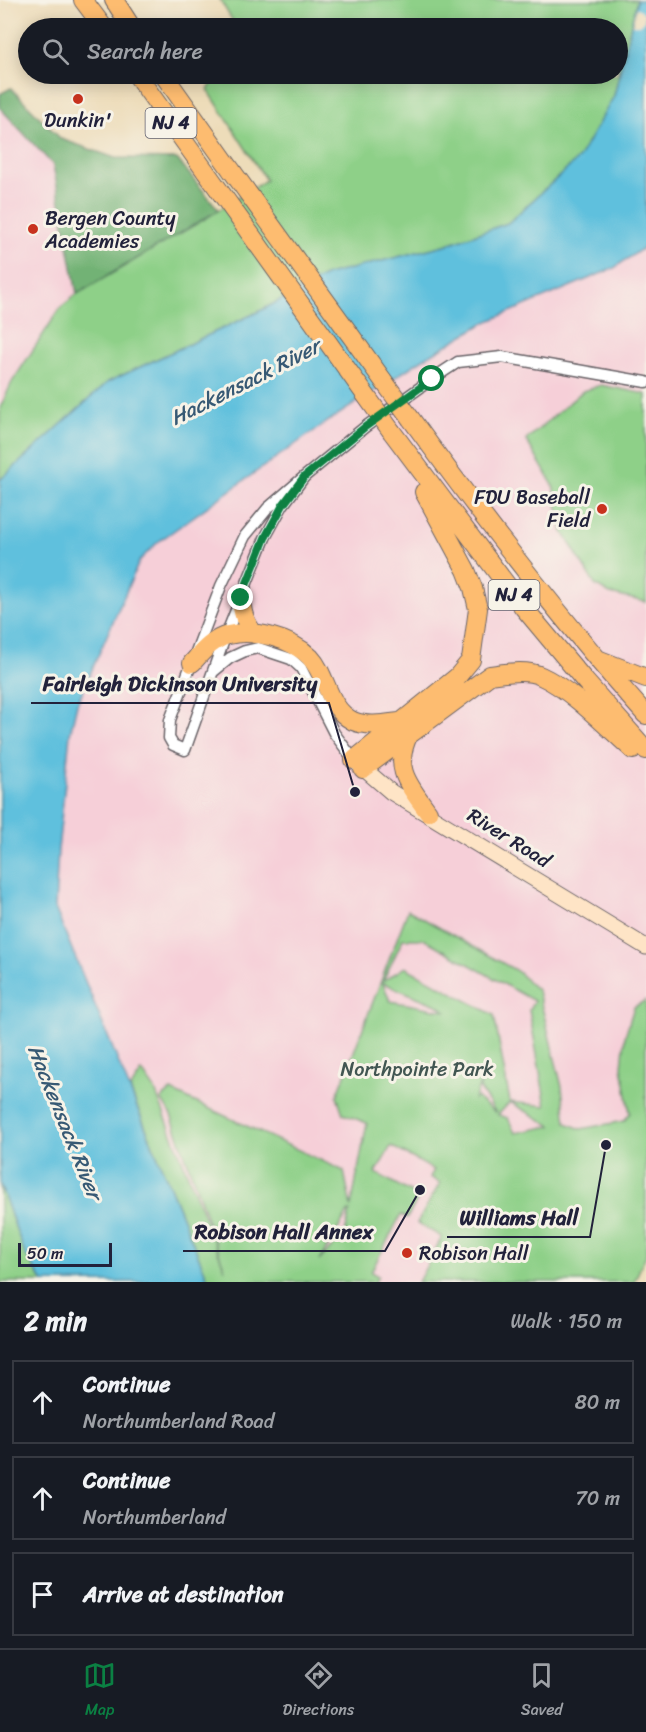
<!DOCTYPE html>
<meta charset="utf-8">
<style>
:root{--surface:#171b24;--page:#242831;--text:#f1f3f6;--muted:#9ea1a6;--line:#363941;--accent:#0b8043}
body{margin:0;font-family:Sriracha,sans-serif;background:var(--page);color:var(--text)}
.scale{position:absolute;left:18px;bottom:15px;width:94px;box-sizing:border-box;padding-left:6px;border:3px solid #22223b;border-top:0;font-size:16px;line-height:21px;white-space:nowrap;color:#22223b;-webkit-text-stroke:4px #f7f3e8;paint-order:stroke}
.stop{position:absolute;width:18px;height:18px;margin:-14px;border:4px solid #0b8043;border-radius:50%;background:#fff}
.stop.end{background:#0b8043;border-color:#fff;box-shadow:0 2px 6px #0008}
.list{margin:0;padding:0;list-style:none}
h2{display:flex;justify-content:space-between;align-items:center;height:78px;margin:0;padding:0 24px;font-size:26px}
h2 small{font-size:20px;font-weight:400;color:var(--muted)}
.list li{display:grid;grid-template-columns:39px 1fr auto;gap:18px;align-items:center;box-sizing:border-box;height:84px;margin:0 12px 12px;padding:0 12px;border:2px solid var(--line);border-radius:0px}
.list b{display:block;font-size:22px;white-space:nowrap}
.list p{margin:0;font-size:20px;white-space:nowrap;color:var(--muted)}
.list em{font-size:20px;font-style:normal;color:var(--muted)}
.icon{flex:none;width:33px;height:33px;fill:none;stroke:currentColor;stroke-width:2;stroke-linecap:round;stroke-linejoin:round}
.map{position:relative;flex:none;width:646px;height:1282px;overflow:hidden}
.search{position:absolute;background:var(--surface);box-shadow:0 3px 15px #0003;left:18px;right:18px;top:18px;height:66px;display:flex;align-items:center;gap:15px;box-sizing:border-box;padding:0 21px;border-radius:33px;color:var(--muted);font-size:22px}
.sheet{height:366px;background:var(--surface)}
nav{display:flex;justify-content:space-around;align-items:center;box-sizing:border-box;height:84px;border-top:2px solid var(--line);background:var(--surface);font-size:16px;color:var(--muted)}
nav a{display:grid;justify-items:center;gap:3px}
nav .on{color:var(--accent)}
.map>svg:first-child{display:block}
.built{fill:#f6cfd8}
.green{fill:#8ed088;stroke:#587962;stroke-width:1.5;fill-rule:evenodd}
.forest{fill:#72b274;stroke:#4a6a58;stroke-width:1.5}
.water{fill:#5fc0dd;stroke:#40718c;stroke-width:1.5}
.pier{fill:#eddcb9}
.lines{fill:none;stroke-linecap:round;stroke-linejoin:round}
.minor-casing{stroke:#696367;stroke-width:13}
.secondary-casing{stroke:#696367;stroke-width:17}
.trunk-casing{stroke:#696367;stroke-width:20}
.minor{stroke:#fff;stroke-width:10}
.secondary{stroke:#fee4c6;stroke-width:15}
.trunk{stroke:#fdbc70;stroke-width:18}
.trunk-bridge-casing{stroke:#696367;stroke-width:20;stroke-linecap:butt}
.trunk-bridge{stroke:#fdbc70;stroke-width:18}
.route{stroke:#0b8043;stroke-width:8}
.poi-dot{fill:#c8321e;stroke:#f7f3e8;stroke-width:2}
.labels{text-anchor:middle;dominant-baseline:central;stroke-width:6;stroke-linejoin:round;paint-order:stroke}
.shield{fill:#f7f3e8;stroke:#62616f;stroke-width:1.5}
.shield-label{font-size:18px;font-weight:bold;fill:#22223b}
.poi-label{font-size:20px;fill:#22223b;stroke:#f7f3e8;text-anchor:start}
.street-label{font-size:20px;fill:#22223b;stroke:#f7f3e8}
.park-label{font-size:20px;fill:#425652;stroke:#f7f3e8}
.water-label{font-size:21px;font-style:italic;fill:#375974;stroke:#f7f3e8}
.leader{fill:none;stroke:#22223b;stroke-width:2}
.callout-dot{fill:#22223b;stroke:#f7f3e8;stroke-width:2}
.callout-label{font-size:21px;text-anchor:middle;font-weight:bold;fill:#22223b;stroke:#f7f3e8;stroke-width:6;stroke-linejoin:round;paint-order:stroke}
</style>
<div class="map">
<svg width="646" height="1282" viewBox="0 0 646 1282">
<rect width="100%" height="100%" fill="#f7f3e8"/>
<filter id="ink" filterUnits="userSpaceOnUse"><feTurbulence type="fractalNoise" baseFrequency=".0167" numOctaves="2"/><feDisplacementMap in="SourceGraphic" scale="12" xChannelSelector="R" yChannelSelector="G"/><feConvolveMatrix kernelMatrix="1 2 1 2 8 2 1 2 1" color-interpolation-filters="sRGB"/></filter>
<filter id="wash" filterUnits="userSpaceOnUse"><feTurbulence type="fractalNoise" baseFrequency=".008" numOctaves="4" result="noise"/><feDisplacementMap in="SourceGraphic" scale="24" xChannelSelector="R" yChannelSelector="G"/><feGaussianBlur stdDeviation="1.35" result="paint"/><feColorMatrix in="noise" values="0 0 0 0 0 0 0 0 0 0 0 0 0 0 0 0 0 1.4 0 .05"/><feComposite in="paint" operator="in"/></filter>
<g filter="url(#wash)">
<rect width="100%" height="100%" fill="#eddcb9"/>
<path class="built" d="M0,108L53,165L77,294L61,307L12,382L0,408Z
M646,246V1255L634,1282H0V915L55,908L58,850L70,734L77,704L140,560L158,542L246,479L327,422L420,361L483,323L614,268Z"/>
<path class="green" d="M220,0H637L614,96L579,158L508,223L445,245L327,275L262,310L108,382L0,480V408L12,382L61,307L77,294L208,217L266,180L208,90L218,74H618V28H235L234,23Z
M601,385L646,394V602L610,594L595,585L563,532L553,485L526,440L583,391Z
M408,910L517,971L538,991L562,1087L566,1123L581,1129L624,1121L630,1113L622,1067L625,1036L634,1007L646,1000V1255L634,1282H418L442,1237L417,1223L440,1183L430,1177L434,1170L391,1146L376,1173L419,1197L407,1218L401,1215L371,1272L378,1276L375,1282H209L130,1089L142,1071L155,1090L225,1270L171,1115L161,1099L171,1091L344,1171L351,1207L367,1123L343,1114L337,1096ZM403,939H424L534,1001L529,1010L546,1106L510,1102L494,1015L405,967L383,981ZM383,983L439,1006L445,1011L390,1001ZM481,1081L480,1089L496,1113L476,1097L474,1100ZM510,1102L550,1125L551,1126L515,1133L508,1118L498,1115ZM350,1211L345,1233L319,1261L349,1211Z
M0,1184L25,1254L43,1282H0Z"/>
<path class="forest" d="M11,88L61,139L115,158L177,159L219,210L77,294L53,165L0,108V94Z"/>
<path class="water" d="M637,0H646V246L614,268L484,323L420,361L327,422L246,479L158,542L140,560L77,704L70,734L58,850L55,908L209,1282H43L25,1254L0,1184V480L108,382L262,310L327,275L445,245L508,223L579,158L614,96Z"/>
<path class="pier" d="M636,8L641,10L645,15L644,21L640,25H632Z"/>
</g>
<g filter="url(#ink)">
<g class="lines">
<defs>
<path id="minor" d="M304,477L283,505L265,538L224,640L185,750L173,745L169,738L170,720L221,586L245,536L268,508L304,477L365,427L432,379L458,362L502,357L646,382
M213,672L230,658L245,651L258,648L291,659L301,668L334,733L354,760"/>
<path id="secondary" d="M356,762L391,792L646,947"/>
<path id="trunk" d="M83,0L104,28
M114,0L132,28
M136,74L206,172
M163,74L232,171
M411,419C485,521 562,621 646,715
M392,432L524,608L585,681L646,750
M241,598C242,613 245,622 254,634
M600,660L646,678
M192,663C202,652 213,639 228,635C254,629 291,638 310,657C328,676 327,708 353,721C367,727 384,724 399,722
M409,734C392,768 409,785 428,812
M354,760L457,677L471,660L478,609L473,588L466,570L424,492
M363,769L490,675C506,673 526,669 541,676C572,690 607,727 633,750"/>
</defs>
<use href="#minor" class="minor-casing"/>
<use href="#secondary" class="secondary-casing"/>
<use href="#trunk" class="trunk-casing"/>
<use href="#minor" class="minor"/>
<use href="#secondary" class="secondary"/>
<use href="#trunk" class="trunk"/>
<defs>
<path id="trunk-bridge" d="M232,171L411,419
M206,172L392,432"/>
</defs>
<use href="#trunk-bridge" class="trunk-bridge-casing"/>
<use href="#trunk-bridge" class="trunk-bridge"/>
</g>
</g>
<g class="lines" filter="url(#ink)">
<path class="route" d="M241,598L265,538L283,505L304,477L365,427L432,379"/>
</g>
<g class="poi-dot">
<circle cx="78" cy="99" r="6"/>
<circle cx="33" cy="229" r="6"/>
<circle cx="602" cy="509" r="6"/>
<circle cx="407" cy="1253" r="6"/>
</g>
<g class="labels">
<g class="shield">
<rect x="145.5" y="108" width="51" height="30" rx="4.5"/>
<rect x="488.5" y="580" width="51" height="30" rx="4.5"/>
</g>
<g class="shield-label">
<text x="171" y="123">NJ 4</text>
<text x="514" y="595">NJ 4</text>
</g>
<g class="poi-label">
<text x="78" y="120" text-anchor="middle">Dunkin'</text>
<text x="45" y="218">Bergen County<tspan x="45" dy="23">Academies</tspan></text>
<text x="590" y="497" text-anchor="end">FDU Baseball<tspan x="590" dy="23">Field</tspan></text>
<text x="419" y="1253">Robison Hall</text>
</g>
<g class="street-label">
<text transform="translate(509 838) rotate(32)">River Road</text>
</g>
<g class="park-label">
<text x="417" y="1069">Northpointe Park</text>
</g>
<g class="water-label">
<text transform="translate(245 382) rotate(-27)">Hackensack River</text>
<text transform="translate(65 1122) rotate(68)">Hackensack River</text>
</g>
</g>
<path class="leader" d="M355 792L329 703H31M606 1145L590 1237H447M420 1190L385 1251H183"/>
<g class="callout-dot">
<circle cx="355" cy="792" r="6"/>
<circle cx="606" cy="1145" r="6"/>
<circle cx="420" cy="1190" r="6"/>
</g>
<g class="callout-label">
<text x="180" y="691">Fairleigh Dickinson University</text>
<text x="519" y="1225">Williams Hall</text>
<text x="284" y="1239">Robison Hall Annex</text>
</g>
</svg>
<div class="scale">50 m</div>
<div class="stop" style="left:432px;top:379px"></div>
<div class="stop end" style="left:241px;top:598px"></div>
<div class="search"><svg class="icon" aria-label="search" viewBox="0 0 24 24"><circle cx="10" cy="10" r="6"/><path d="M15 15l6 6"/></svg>Search here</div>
</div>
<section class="sheet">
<h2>2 min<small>Walk · 150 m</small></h2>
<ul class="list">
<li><svg class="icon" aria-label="ahead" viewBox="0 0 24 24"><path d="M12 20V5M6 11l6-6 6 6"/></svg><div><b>Continue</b><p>Northumberland Road</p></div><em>80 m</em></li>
<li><svg class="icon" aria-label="ahead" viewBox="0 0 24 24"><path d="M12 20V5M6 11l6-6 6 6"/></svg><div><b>Continue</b><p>Northumberland</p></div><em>70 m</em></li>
<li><svg class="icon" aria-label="arrive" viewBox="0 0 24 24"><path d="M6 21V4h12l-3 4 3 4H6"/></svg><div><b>Arrive at destination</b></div></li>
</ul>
</section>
<nav>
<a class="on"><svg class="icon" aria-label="map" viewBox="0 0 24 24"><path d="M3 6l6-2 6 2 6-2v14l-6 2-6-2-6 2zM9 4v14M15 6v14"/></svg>Map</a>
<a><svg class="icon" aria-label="directions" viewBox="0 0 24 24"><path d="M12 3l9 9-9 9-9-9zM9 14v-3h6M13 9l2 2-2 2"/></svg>Directions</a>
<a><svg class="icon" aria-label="saved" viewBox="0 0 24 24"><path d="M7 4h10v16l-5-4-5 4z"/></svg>Saved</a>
</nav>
